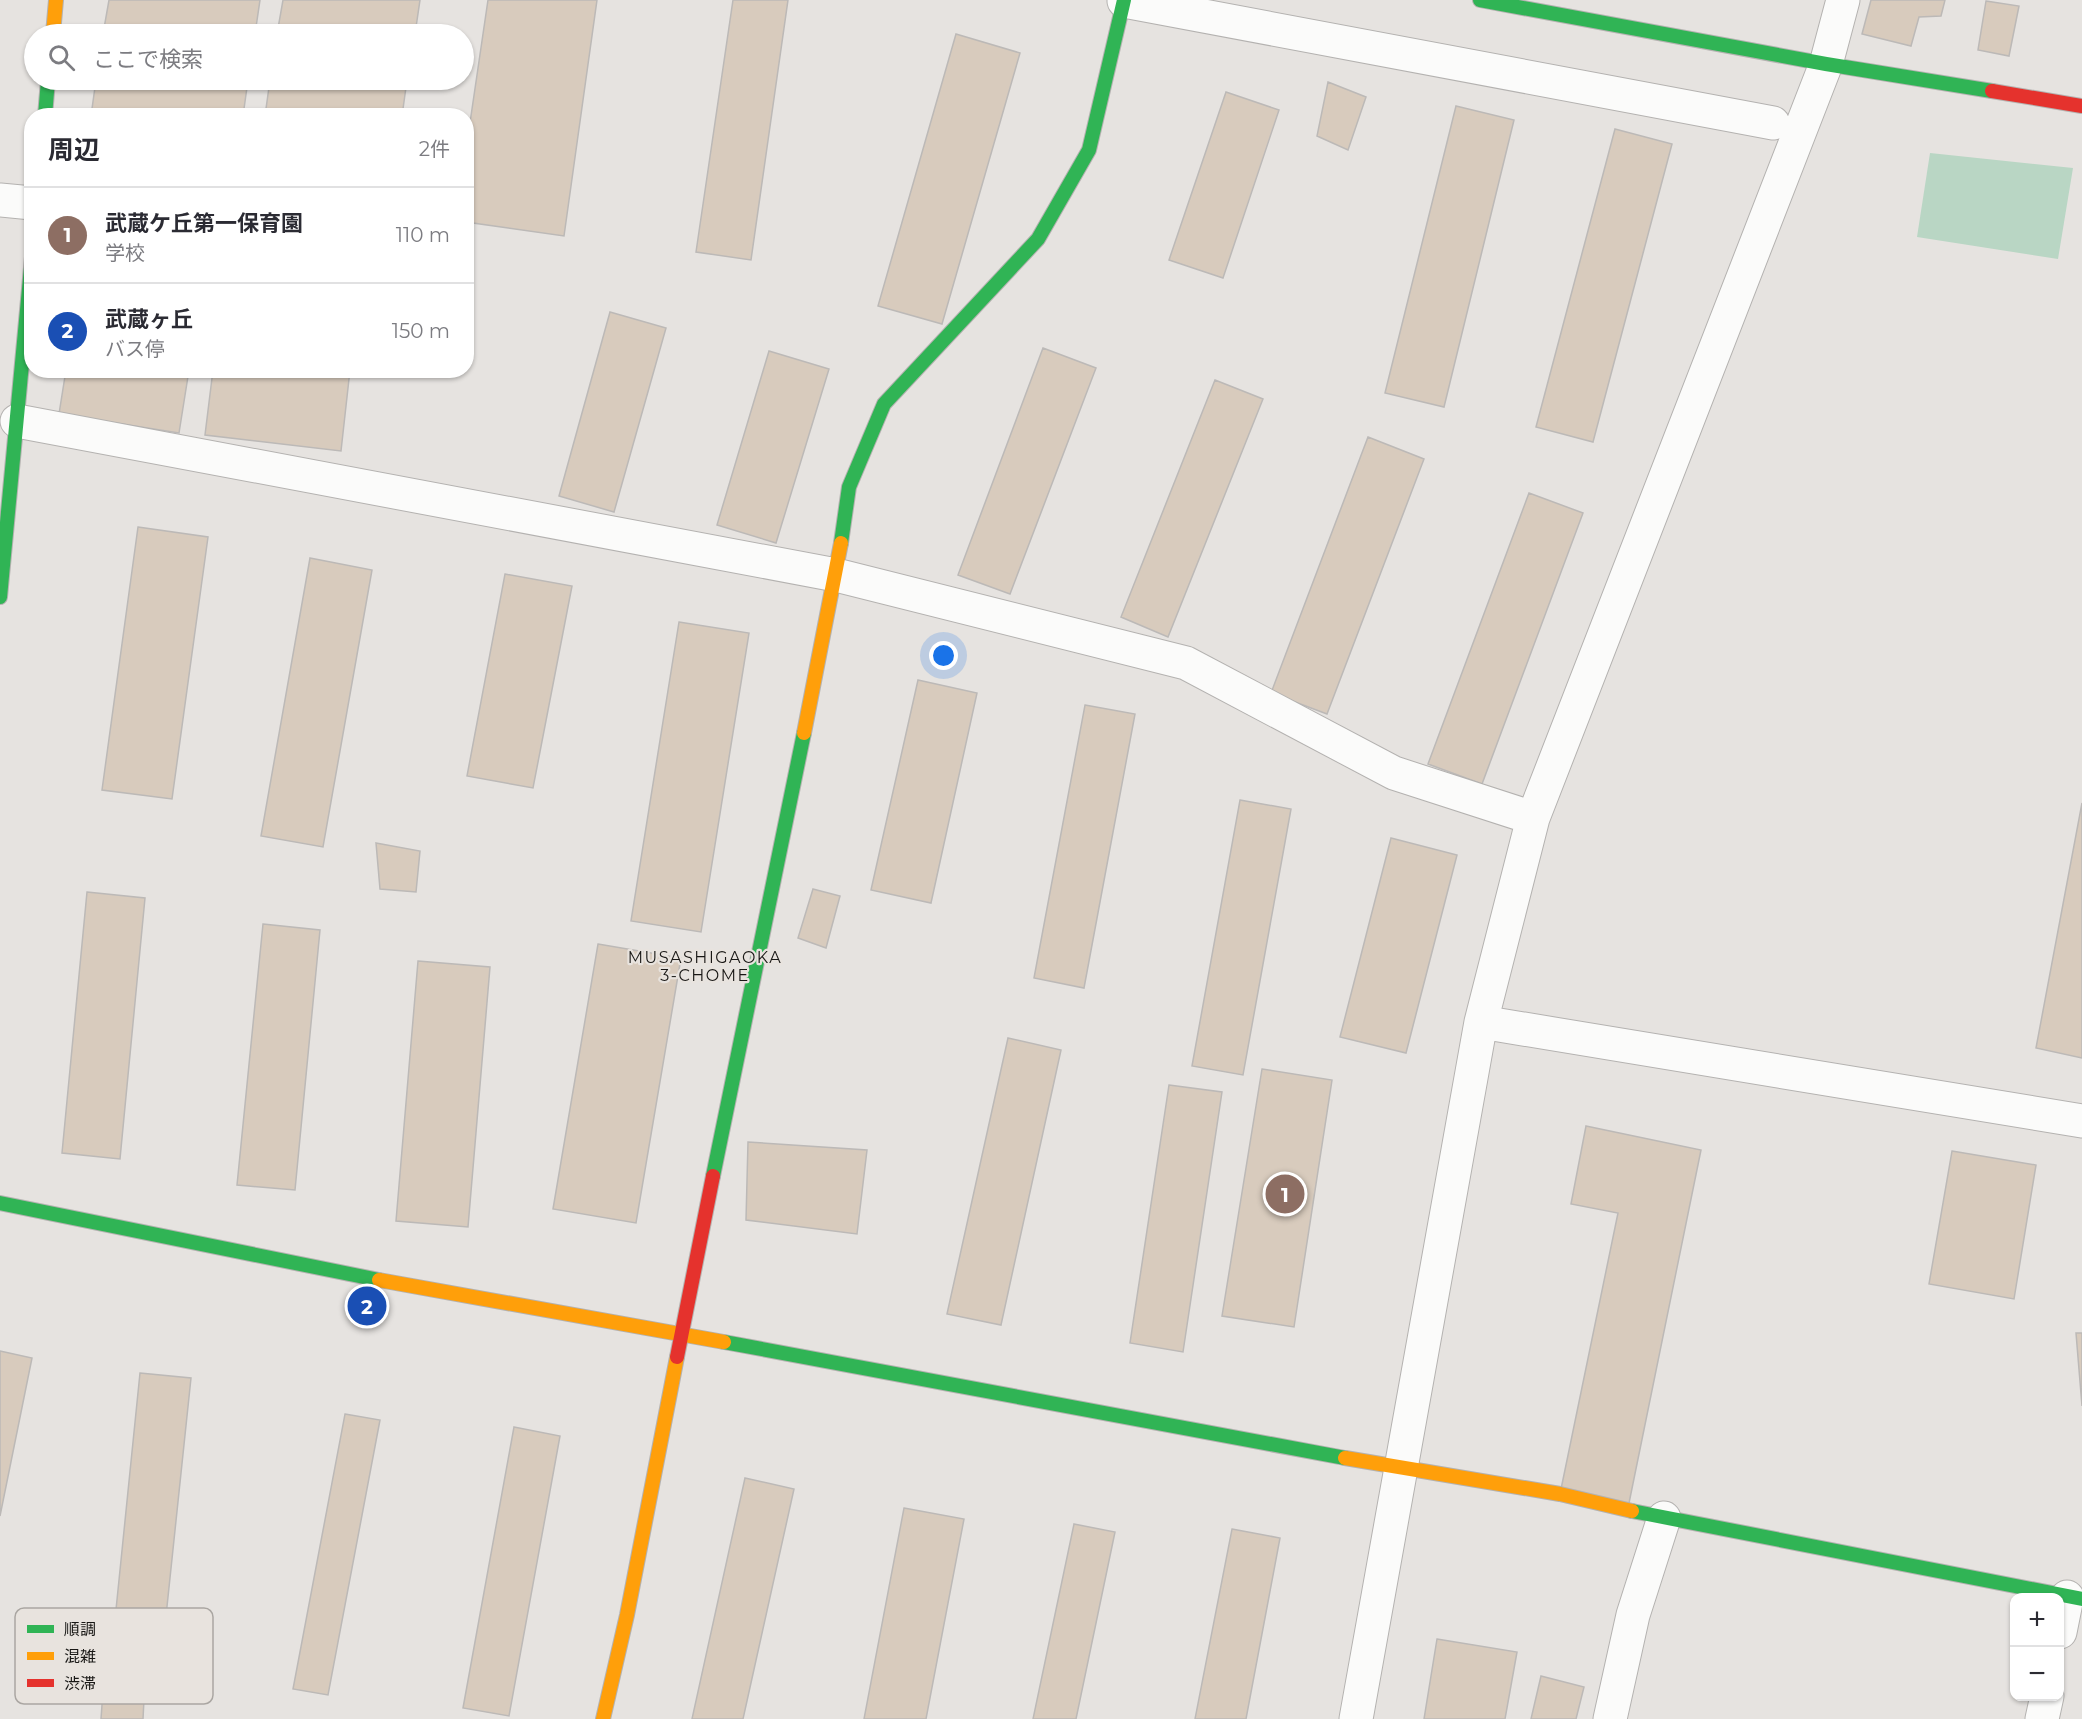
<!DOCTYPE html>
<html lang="ja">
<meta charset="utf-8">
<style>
:root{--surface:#fff;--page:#f2f2f3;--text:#2b2b33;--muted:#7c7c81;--line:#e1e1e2;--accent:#605e5c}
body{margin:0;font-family:Montserrat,"Noto Sans JP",sans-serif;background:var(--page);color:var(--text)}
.controls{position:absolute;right:18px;bottom:18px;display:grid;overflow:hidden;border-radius:12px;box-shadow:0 2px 4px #0004}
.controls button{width:54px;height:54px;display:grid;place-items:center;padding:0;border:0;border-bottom:2px solid var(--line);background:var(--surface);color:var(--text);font:30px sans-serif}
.you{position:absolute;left:944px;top:656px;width:21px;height:21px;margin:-15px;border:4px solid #fff;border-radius:50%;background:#1a73e8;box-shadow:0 0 0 9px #1a73e833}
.badge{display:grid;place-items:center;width:39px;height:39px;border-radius:50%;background:var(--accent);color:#fff;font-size:20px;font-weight:700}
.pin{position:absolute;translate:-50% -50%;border:3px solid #fff;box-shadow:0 2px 6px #0006}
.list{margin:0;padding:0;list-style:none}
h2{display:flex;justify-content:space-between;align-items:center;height:78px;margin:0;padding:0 24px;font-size:26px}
h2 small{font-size:20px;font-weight:400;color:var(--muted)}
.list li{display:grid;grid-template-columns:39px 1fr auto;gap:18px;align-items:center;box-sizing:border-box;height:96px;padding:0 24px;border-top:2px solid var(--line)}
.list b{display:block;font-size:22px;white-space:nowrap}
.list p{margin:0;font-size:20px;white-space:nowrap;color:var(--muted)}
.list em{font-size:20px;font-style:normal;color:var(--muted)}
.icon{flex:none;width:33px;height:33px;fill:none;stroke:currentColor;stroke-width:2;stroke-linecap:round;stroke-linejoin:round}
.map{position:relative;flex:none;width:2082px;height:1719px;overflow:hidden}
.search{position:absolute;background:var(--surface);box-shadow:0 2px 4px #0004;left:24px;top:24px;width:450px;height:66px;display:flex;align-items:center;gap:15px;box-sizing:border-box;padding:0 21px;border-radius:33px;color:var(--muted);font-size:22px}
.panel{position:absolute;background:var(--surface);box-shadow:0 2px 4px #0004;left:24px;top:108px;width:450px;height:270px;border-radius:24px}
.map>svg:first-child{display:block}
.green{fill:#b9d6c4}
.building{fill:#d8cbbd;stroke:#bcb9b7;stroke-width:1.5}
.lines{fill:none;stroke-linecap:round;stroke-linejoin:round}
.street-casing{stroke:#b4b2b0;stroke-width:35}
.fast-casing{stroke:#b4b2b0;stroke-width:16}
.slow-casing{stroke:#b4b2b0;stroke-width:16}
.jam-casing{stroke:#b4b2b0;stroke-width:16}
.street{stroke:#fbfbfa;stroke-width:33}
.fast{stroke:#30b455;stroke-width:14}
.slow{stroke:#ff9f0a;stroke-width:14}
.jam{stroke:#e5322d;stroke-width:14}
.labels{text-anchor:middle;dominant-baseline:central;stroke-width:4.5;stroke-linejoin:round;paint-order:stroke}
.neighbourhood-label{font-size:16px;letter-spacing:1.5px;fill:#181715;stroke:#e8e3de}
.key{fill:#e8e3de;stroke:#aaa6a2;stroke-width:1.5}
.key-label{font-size:16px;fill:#181715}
</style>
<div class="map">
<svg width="2082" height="1719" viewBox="0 0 2082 1719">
<rect width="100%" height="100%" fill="#e6e3e0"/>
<path class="green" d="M1930,153L2073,168L2058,259L1917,237Z"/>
<path class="building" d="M109,0H260L255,34H103Z
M283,0H420L415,34H277Z
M488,0H597L564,236L466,222V150Z
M733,0H788L751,260L696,252Z
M1871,0H1945L1941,16L1919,17L1911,46L1862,34Z
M1986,1L2019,6L2009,56L1978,50Z
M956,34L1020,53L942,324L878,306Z
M96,80H248L243,116H91Z
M270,80H407L402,116H265Z
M1328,82L1366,97L1348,150L1317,136Z
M1226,92L1279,110L1223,278L1169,260Z
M1456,106L1514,120L1444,407L1385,393Z
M1615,129L1672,144L1593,442L1536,427Z
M610,312L666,328L614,512L559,496Z
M1043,348L1096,368L1010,594L958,575Z
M769,351L829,369L776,543L717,525Z
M66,370H189L179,433L59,414Z
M213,370H350L341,451L205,435Z
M1215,380L1263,399L1168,637L1121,617Z
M1368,437L1424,459L1327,714L1271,693Z
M1529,493L1583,513L1482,784L1428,764Z
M138,527L208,537L172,799L102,790Z
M310,558L372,570L323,847L261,836Z
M505,574L572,586L533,788L467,776Z
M679,622L749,633L701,932L631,921Z
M918,680L977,693L931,903L871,890Z
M1085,705L1135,714L1084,988L1034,978Z
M1240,800L1291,809L1243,1075L1192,1066Z
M2082,803V1058L2036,1048Z
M1391,838L1457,855L1406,1053L1340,1037Z
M376,843L420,851L416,892L380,889Z
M813,889L840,896L826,948L798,938Z
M87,892L145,898L120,1159L62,1153Z
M263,924L320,930L295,1190L237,1185Z
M598,944L681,958L636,1223L553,1209Z
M418,961L490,967L468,1227L396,1221Z
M1008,1038L1061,1050L1001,1325L947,1314Z
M1262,1069L1332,1080L1294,1327L1222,1316Z
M1169,1085L1222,1092L1183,1352L1130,1343Z
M1586,1126L1701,1150L1628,1508L1560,1494L1618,1213L1571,1204Z
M748,1142L867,1150L857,1234L746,1220Z
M1952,1151L2036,1165L2014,1299L1929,1284Z
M2076,1333H2082V1406Z
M0,1351L32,1358L0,1516Z
M140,1373L191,1378L162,1654L112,1649Z
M345,1414L380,1420L328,1695L293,1689Z
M514,1427L560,1436L509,1716L463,1708Z
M745,1478L794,1489L743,1719H692Z
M904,1508L964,1519L926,1719H864Z
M1074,1524L1115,1532L1076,1719H1033Z
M1232,1529L1280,1538L1246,1719H1195Z
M1437,1639L1517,1652L1505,1719H1424Z
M1541,1676L1584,1687L1576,1719H1531Z
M104,1677L145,1680L143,1719H101Z"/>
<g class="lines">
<defs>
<path id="street" d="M1124,1L1773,123
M0,200L32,203
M17,421L836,575L1186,663L1394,773L1533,818
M1481,1022L2082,1121
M2060,1632L2067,1597
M1356,1719L1481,1022L1533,818L1826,64L1843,0
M1610,1719L1633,1615L1664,1518
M2042,1719L2047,1696"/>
<path id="fast" d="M1480,0L1826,64L1992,91
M45,116L48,80
M841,543L849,487L884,404L1038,239L1089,150L1124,0
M0,597L32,257
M713,1176L804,733
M0,1203L379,1280
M724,1342L1345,1458
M1632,1511L2082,1599"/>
<path id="slow" d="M53,34L56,0
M804,733L841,543
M379,1280L724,1342
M1345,1458L1560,1494L1632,1511
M603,1719L627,1615L677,1357"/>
<path id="jam" d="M1992,91L2082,106
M677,1357L713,1176"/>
</defs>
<use href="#street" class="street-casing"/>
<use href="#fast" class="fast-casing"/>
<use href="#slow" class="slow-casing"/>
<use href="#jam" class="jam-casing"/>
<use href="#street" class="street"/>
<use href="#fast" class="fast"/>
<use href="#slow" class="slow"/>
<use href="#jam" class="jam"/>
</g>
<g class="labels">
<g class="neighbourhood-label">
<text x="705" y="957">MUSASHIGAOKA<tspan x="705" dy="18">3-CHOME</tspan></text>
</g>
</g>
<rect x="15" y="1608" width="198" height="96" rx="9" class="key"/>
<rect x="27" y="1625" width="27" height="8" fill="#30b455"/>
<rect x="27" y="1652" width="27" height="8" fill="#ff9f0a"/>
<rect x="27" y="1679" width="27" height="8" fill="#e5322d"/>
<g class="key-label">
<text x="64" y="1635">順調</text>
<text x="64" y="1662">混雑</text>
<text x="64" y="1689">渋滞</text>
</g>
</svg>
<div class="controls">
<button>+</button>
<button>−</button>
</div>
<div class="you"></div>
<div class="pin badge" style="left:1285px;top:1194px;background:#8d6e63">1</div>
<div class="pin badge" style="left:367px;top:1306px;background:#1a4fb4">2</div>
<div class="search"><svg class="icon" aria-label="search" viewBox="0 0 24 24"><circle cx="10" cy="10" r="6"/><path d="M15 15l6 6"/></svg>ここで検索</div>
<section class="panel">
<h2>周辺<small>2件</small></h2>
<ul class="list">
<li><span class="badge" style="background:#8d6e63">1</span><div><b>武蔵ケ丘第一保育園</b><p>学校</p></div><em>110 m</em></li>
<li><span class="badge" style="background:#1a4fb4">2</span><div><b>武蔵ヶ丘</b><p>バス停</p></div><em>150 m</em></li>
</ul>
</section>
</div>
